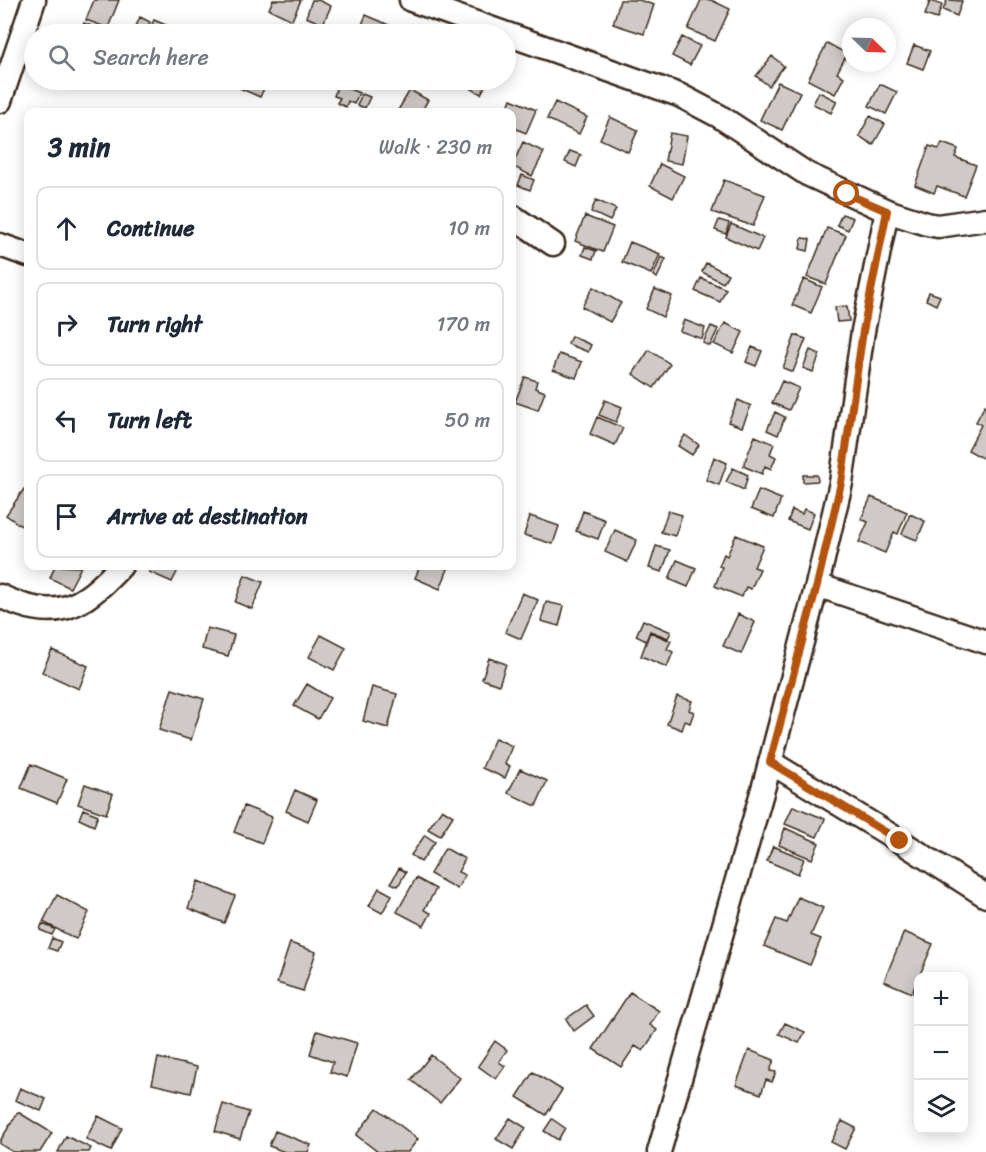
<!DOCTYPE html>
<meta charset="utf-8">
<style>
:root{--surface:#fff;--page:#f6f6f7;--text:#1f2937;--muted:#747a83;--line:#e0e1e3}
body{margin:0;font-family:Sriracha,sans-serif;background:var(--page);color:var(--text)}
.controls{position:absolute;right:18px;bottom:18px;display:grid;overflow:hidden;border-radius:12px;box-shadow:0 3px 15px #0003}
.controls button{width:54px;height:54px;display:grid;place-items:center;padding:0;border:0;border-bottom:2px solid var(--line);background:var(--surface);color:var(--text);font:30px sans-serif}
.compass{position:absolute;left:842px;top:18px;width:54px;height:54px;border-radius:50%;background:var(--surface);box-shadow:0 3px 15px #0003;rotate:113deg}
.stop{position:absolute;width:18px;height:18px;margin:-14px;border:4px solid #b45309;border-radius:50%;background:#fff}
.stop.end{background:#b45309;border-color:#fff;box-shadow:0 2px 6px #0008}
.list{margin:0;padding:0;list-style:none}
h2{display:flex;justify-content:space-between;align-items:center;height:78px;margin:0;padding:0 24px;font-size:26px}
h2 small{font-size:20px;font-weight:400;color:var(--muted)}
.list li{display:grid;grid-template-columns:39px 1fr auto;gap:18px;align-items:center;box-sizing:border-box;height:84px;margin:0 12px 12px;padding:0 12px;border:2px solid var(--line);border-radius:12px}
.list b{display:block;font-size:22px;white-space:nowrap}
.list em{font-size:20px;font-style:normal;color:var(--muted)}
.icon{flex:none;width:33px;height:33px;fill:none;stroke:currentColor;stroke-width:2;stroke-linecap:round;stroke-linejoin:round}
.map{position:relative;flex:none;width:986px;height:1152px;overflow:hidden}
.search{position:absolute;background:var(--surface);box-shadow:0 3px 15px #0003;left:24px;top:24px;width:492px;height:66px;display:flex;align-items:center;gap:15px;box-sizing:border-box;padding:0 21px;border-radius:33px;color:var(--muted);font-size:22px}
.panel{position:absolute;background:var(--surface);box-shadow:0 3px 15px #0003;left:24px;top:108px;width:492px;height:462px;border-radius:12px}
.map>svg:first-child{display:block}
.building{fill:#cfcac7;stroke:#3b2a1e;stroke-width:1.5}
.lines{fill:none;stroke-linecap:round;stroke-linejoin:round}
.minor-casing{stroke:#3b2a1e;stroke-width:27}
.minor{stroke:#fff;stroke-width:22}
.route{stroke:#b45309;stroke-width:8}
</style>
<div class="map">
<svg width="986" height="1152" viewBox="0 0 986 1152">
<rect width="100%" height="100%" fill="#fff"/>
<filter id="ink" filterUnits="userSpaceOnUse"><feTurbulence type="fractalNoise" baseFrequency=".0167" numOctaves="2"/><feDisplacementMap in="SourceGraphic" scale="12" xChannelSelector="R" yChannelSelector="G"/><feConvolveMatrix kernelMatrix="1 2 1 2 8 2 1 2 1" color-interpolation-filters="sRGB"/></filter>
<g filter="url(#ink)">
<path class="building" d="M94,0H119L108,28L86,20Z
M273,0H301L292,20L269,9Z
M312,0H318L331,6L323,24L306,17Z
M620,0H639L654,5L644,34L613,24Z
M701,0H711L730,9L715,41L688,29Z
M947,0L962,1L957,16L943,10Z
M930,1L942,5L937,19L925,15Z
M366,15L398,29L395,34H358Z
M140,17L150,22L144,34L134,31Z
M154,20L187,34H147Z
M84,23L105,31L104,34H79Z
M682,37L700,46L690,65L672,56Z
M827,43L847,54L837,73L844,77L835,94L808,80Z
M914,45L930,51L923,69L907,63Z
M772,56L784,66L769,86L756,76Z
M229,80H268L260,97L228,83Z
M281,80H303L300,88Z
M460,80H488L481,94L459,82Z
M778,82L800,92L782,130L760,120Z
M338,84L359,93L354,104L348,101L346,107L337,103L340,98L334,96Z
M880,84L897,92L886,114L869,106Z
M410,90L428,100L421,112H397Z
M819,92L837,101L831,113L813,104Z
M362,94L370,97L365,108L357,105Z
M511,99L536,110L526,133L512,127V112H506Z
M555,102L587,117L579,134L547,119Z
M870,116L885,124L873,145L859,136Z
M610,117L638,130L628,152L600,139Z
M670,133L687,136L682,164L665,161Z
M523,142L544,152L532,176L512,166Z
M942,143L958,149L955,157L976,165L964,196L937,186L934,193L915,185L929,146L939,149Z
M570,151L581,155L576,167L565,162Z
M660,164L684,176L673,198L650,186Z
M522,175L534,180L530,190L518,185Z
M724,180L765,195L753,226L712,212Z
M596,200L616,209L610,221L591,212Z
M842,214L853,218L848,230L837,225Z
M585,216L613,227L603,252L575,241Z
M719,220L729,223L726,234L715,230Z
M731,224L763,238L757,251L726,237Z
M827,228L846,235L826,284L807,277Z
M802,238L810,239L808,251L800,249Z
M630,242L660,254L651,274L622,262Z
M585,247L596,251L593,259L582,255Z
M661,257L666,259L657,278L653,276Z
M706,263L728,274L723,283L702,272Z
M701,278L726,289L720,302L695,291Z
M804,279L822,287L811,313L792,305Z
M593,287L621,303L610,322L582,307Z
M655,289L672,296L663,317L646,309Z
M929,292L940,296L936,305L926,300Z
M847,306L849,321L837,322L835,307Z
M684,320L705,328L702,339L680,331Z
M725,323L743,332L733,353L714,344Z
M711,326L718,329L710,346L703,343Z
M795,335L806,339L793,372L783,368Z
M571,336L591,345L588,352L568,344Z
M752,347L762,351L756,366L746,362Z
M649,350L670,364L654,388L633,374Z
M810,350L820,354L813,372L803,368Z
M559,354L582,362L576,378L553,370Z
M525,377L537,381L535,388L545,392L538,410L515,402Z
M782,381L799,388L789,410L772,403Z
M605,400L622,407L616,422L599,415Z
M738,400L751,406L742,427L728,422Z
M985,405L986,406V460L968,450L981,425L976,422Z
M775,412L785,417L778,435L767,430Z
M597,417L623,428L615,445L590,434Z
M685,435L699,445L692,455L678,446Z
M755,436L774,444L770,454L776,457L771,469L765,466L762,474L743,466Z
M714,457L727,463L719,485L706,480Z
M733,468L748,475L744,490L726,482Z
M803,475H817L818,481L803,482Z
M24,489L28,493V528L27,530L6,515Z
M759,490L781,499L774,518L751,509Z
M871,497L907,512L898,534L894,532L885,553L859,542L868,522L861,519Z
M804,509L814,513L808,529L788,521L792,510L802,514Z
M583,511L605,520L598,539L576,531Z
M668,511L682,515L675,536L661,532Z
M910,514L925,521L917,540L902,534Z
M530,516L559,526L553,544L524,535Z
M615,530L637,540L627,562L605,552Z
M736,535L763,546L754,567L760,569L751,589L746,587L742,597L715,586L722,567L719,566L724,554L727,556Z
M656,546L670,550L662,572L649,568Z
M677,560L696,568L688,587L669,579Z
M55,566L81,567L70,588L50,578Z
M152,566H180L172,582L149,572Z
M420,566H440L448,569L440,589L415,578Z
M245,575L263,582L252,609L235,602Z
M522,593L538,600L521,639L505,632Z
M546,602L564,606L559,626L541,621Z
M738,614L755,622L741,654L723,646Z
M643,620L671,632L668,638L650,631L646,641L636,636Z
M207,628L234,635L228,656L202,649Z
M650,632L671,641L667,649L673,652L667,667L641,656Z
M321,635L346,648L334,670L309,657Z
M52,650L88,666L79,689L42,672Z
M489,658L506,664L499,685L482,679Z
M307,684L330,698L318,719L294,706Z
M372,687L397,694L388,728L363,721Z
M172,689L204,699L191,740L159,730Z
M677,696L692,701L689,710L694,712L690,723L685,721L682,730L667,724Z
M495,738L512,746L505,764L510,766L505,778L482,768Z
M31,764L67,779L57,803L21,788Z
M520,769L547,781L536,806L508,793Z
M85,784L113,794L106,814L78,804Z
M295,790L317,800L308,821L286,811Z
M244,806L272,817L262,843L234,832Z
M793,806L825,819L817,837L785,824Z
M83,809L98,815L94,826L79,819Z
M442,809L453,816L440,836L428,829Z
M785,828L819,843L812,859L779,845Z
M425,835L435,842L421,862L411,855Z
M773,846L804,859L798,874L767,861Z
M445,848L465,859L458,872L465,875L457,889L430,874Z
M399,868L406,872L398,886L391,883Z
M416,878L436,889L424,910L431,913L424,926L397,912Z
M198,881L235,896L224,923L188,908Z
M379,888L392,895L382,913L369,906Z
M57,895L89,912L76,939L43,922Z
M798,897L823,908L811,935L821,939L810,965L764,946L776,919L787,923Z
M42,924L55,929L52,935L40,930Z
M904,932L933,944L912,993L884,981Z
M52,938L61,942L57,951L48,948Z
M290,943L316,952L303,991L277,983Z
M630,992L659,1011L650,1025L657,1030L643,1051L635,1046L621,1067L593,1049Z
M586,1005L594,1016L574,1031L566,1019Z
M785,1023L805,1032L799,1043L779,1034Z
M317,1031L357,1043L347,1077L330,1072L333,1062L310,1054Z
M495,1041L507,1050L499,1062L505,1066L496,1079L478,1066Z
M749,1050L774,1060L770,1071L776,1072L772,1082L766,1080L761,1094L736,1085Z
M431,1055L460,1078L440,1103L411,1080Z
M158,1058L197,1067L191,1093L152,1084Z
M533,1072L562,1090L546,1115L517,1097Z
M20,1088L46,1099L41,1111L15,1100Z
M223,1104L249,1112L240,1139L215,1131Z
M377,1108L418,1139L408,1152H378L356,1135Z
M18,1112L52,1133L40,1152H13L0,1144V1141Z
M98,1116L122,1128L111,1151L86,1139Z
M510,1118L526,1128L513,1149L496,1139Z
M552,1119L565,1128L558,1140L544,1131Z
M842,1121L856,1128L845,1149L831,1142Z
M275,1131L311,1145L308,1152H285L269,1146Z
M66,1136L91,1148L89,1152H58Z"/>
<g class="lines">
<defs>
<path id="minor" d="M411,0L679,95L719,116L807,174L887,211L927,224L938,226L986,219
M0,101L34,0
M512,216L553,244
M0,245L28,255
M817,585L986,642
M0,596C56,623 81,609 121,566
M770,762L900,841L986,896
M659,1152L765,782L817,585L841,483L863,331L887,211"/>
</defs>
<use href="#minor" class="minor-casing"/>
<use href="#minor" class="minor"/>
</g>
</g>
<g class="lines" filter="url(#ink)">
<path class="route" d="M847,194L887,211L863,331L841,483L817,585L770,762L900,841"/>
</g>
</svg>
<div class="controls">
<button>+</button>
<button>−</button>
<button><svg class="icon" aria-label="layers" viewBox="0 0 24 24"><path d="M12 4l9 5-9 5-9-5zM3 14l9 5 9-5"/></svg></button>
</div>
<svg class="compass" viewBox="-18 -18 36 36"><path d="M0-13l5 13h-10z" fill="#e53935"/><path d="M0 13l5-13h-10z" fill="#747a83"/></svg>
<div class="stop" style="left:847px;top:194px"></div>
<div class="stop end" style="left:900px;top:841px"></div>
<div class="search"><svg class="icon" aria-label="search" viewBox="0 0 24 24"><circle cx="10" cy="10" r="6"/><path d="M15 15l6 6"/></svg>Search here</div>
<section class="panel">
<h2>3 min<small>Walk · 230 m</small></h2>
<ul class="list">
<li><svg class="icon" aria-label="ahead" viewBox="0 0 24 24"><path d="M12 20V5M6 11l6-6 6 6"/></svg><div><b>Continue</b></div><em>10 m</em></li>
<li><svg class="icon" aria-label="right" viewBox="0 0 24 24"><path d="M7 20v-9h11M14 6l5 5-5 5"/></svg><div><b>Turn right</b></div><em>170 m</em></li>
<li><svg class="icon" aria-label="left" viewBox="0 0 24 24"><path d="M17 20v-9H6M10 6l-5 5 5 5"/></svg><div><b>Turn left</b></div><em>50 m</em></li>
<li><svg class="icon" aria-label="arrive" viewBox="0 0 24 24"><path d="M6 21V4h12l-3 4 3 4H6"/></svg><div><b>Arrive at destination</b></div></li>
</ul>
</section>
</div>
